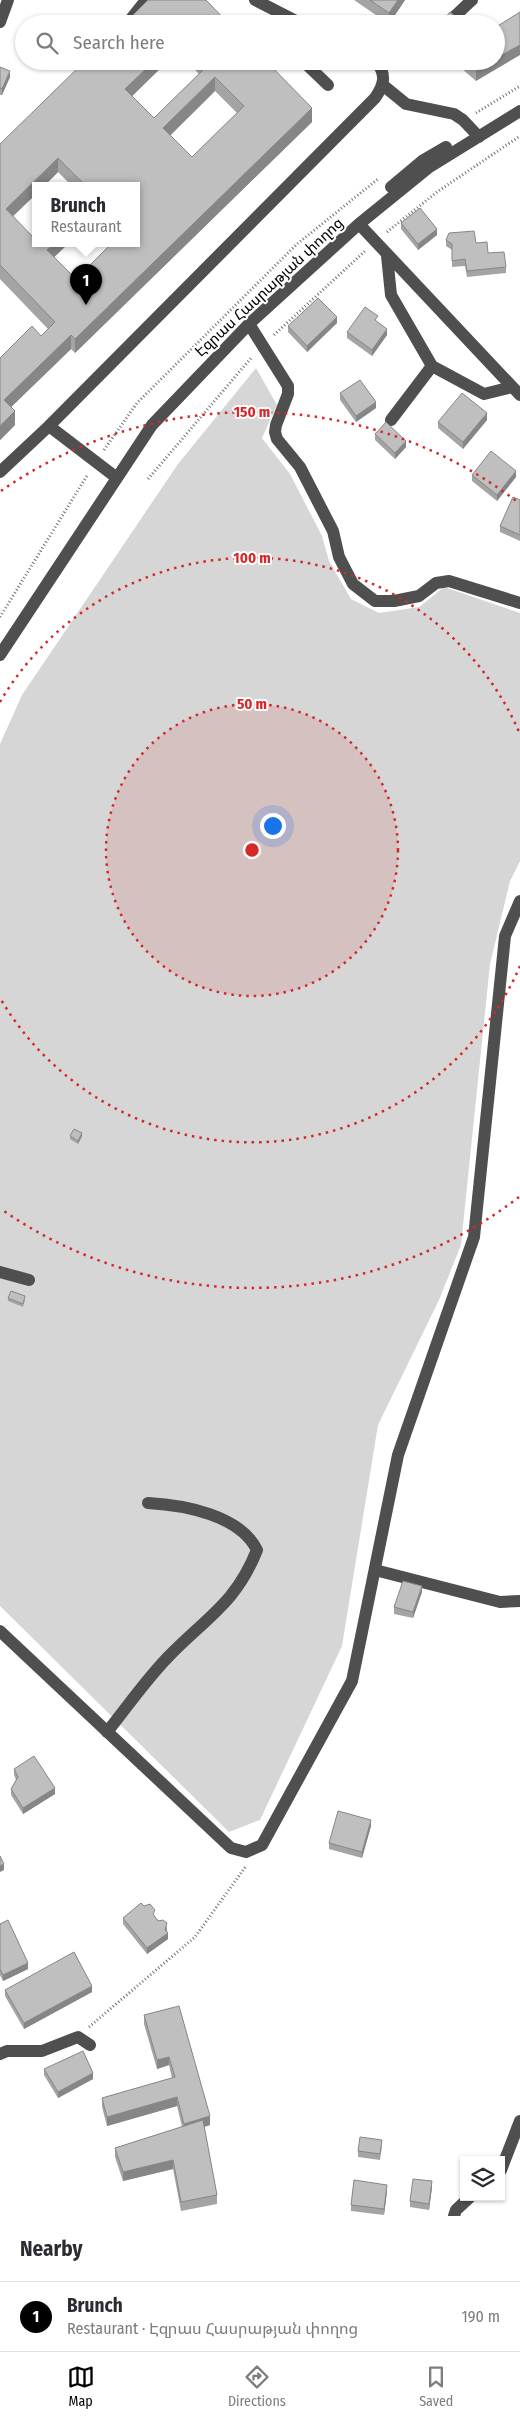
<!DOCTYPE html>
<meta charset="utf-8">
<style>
:root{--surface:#fff;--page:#f2f2f3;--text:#2b2b33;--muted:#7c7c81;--line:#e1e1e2;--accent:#000}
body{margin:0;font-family:"Fira Sans Condensed","Noto Sans Armenian",sans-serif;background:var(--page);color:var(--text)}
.controls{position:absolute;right:15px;bottom:15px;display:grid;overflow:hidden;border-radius:0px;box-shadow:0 1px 4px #0004}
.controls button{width:45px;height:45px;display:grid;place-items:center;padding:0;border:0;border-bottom:1px solid var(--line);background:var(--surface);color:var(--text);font:25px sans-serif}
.you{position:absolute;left:272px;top:825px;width:18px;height:18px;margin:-12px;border:4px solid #fff;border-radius:50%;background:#1a73e8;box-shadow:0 0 0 8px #1a73e833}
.badge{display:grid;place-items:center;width:32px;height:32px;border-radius:50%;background:var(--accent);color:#fff;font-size:16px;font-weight:700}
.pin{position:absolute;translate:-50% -41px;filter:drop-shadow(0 1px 2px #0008)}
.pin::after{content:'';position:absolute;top:26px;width:18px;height:15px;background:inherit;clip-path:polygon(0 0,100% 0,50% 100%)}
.popup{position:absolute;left:32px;top:182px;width:108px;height:65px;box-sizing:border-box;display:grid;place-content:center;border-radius:0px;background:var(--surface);filter:drop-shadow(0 1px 4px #0005);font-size:16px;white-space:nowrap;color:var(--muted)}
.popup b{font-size:19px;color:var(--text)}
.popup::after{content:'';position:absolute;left:50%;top:100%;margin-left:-10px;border:10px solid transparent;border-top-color:var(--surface)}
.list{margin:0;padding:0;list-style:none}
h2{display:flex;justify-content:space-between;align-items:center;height:65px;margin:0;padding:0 20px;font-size:21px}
h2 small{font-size:16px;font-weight:400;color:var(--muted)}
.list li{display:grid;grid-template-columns:32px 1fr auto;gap:15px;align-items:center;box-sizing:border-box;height:70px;padding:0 20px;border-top:1px solid var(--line)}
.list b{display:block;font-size:19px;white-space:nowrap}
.list p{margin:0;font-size:16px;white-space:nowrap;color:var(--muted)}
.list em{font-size:16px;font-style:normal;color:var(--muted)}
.icon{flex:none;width:28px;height:28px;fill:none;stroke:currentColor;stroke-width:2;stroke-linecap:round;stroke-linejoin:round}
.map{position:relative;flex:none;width:520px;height:2216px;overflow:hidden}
.search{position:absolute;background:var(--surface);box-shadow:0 1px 4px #0004;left:15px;right:15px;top:15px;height:55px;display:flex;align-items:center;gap:12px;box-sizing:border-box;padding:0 18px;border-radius:28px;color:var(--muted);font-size:19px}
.sheet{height:135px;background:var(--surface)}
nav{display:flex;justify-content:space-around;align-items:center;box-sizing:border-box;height:70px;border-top:1px solid var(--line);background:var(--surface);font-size:14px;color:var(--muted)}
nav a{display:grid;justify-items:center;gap:2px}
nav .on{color:var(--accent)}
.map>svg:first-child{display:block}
.green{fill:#d6d6d6}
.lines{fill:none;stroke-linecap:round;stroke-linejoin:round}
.path{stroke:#717171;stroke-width:3;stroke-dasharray:1 2.5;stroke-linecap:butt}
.minor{stroke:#4f4f4f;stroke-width:12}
.wall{fill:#a4a4a4;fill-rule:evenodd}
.shaded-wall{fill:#868686}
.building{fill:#bfbfbf;stroke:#868686;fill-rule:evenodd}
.ring{fill:none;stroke:#d62828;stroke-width:2.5;stroke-dasharray:2.5 5}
.labels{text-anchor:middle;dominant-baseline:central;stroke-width:4;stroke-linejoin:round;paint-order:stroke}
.street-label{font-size:15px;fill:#000;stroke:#fff}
.centre{fill:#d62828;stroke:#fff;stroke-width:2.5}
.ring-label{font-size:15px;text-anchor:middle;font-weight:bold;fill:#d62828;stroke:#fff;stroke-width:4;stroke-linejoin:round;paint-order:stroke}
</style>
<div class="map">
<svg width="520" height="2216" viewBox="0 0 520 2216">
<rect width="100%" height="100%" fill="#fff"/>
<path class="green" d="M256,368L277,405L262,438L290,474L322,536L329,561L351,599L379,613L419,607L444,587L520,613V861L510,881L490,964L461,1245L439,1300L378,1425L342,1646L260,1820L229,1832L0,1606V744L22,695L178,464Z"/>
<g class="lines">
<path class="path" d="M476,113L520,86
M387,232L437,192L520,136
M274,335L365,251
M104,450L137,403L297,244L378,179
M148,479L252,357
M0,617L88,474
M89,2027L195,1937L246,1866"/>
<path class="minor" d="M255,0L302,24
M455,16L472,0
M0,22L8,0
M127,24L146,0
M303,61L328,85
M384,86L406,104L454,114L463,120L479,137
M391,187L422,161L446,147
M359,224L520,395
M387,256L391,295L432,366L484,394L512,387
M249,324L288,386V394L276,425L275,432L277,439L300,467L333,531L339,557L353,584L375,601H394L419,596L436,583L449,581L520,603
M391,420L432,366
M0,472L49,426
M117,478L49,426L375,98C384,85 387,75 376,61
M0,655L152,425L249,324L359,224L428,168L520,111
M0,1272L29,1280
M375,1570L500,1602L520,1601
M0,1631L231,1848L246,1852L262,1845L352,1681L398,1455L474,1237L505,936L520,901
M107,1732C128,1706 147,1678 170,1655C207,1617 236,1603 257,1550C240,1515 184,1505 148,1503
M0,2054L7,2051H42L78,2037L90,2045
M501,2170L520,2121
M454,2216L456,2210L470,2197"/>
</g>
<path class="wall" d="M354,0H405L389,24Z
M168,61L132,96L154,118L199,74L187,61H266L312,122L75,353L71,349L11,407L15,425L0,440V358L41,336L48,329L0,279V144ZM215,91L237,113L192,157L170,136ZM58,172L72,186H136V244L76,279L54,257L68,244H36L13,216L36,194V186H44Z
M453,61H496L476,81Z
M0,67L10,77L2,95H0Z
M401,223L437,235L418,250L401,229Z
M446,240L476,243L506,267V273L467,277L465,266L452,267V250L446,246Z
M337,323L307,352L288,332V326Z
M377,323L387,335L372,356L347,338V332Z
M340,393L376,408L356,422L340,400Z
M487,420L463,449L438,428V422Z
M375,434L406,447L395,459L375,440Z
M472,475L516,477L497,501L472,481Z
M520,500V541L500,532V526Z
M70,1136H82L78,1144L70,1139Z
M8,1298L25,1300L23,1307L8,1301Z
M422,1592L413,1618L394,1614V1607Z
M14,1769L55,1794L23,1814L11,1795V1789L16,1780L14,1775Z
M371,1826L362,1858L329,1849V1843Z
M154,1916L167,1929L168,1939L147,1954L123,1924V1918Z
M0,1924L28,1969L3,1981L0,1975Z
M5,1990L92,1992L24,2029L5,1996Z
M144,2015L210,2125L204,2127L217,2195V2204L181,2211L173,2169L123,2181L115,2157V2148L182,2127L177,2106L107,2126L102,2107V2098L172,2078L169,2065L157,2069L144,2024Z
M44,2069L93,2079L58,2098L44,2075Z
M382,2146L380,2160L358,2157V2151Z
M432,2187L429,2210L410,2207V2201Z
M387,2191L384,2215L351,2211V2205Z"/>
<path class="shaded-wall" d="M398,0H405L389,24V13Z
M520,45V55L476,81V70L491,61H496V58Z
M154,61H168L125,103V89Z
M10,71V77L2,95V89Z
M215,77V91L163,142V128Z
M312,108V122L75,353V339Z
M58,158V172L44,186H36V194L6,223V209Z
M437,229V235L418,250V244Z
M54,244H68L47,264V250Z
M337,317V323L307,352V346Z
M387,329V335L372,356V350Z
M71,335V349L4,414V400Z
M376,402V408L356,422V416Z
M15,411V425L0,440V426Z
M487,413V420L463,449V442Z
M406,441V447L395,459V453Z
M516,471V477L497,501V495Z
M82,1133V1136L78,1144V1141Z
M422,1586V1592L413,1618V1612Z
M55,1788V1794L23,1814V1808Z
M371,1820V1826L362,1858V1852Z
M4,1864V1870L0,1872V1866Z
M167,1923L166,1934L168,1933V1939L147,1954V1948L165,1930Z
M28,1963V1969L3,1981V1975Z
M92,1986V1992L24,2029V2023Z
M169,2057V2065L157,2069V2060Z
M93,2073V2079L58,2098V2092Z
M177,2097V2106L107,2126V2117Z
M210,2116V2125L184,2133V2124Z
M173,2160V2169L123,2181V2172Z
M432,2181V2187L429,2210V2204Z
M387,2185V2191L384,2215V2209Z"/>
<path class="building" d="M148,0H206L229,24H124Z
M370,0H398L389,13Z
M450,12L465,24H440Z
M520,12V45L496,58V27Z
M85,61H154L125,89L154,118L206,67L200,61H266L312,108L75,339L71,335L4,400L15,411L0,426V358L32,326L41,336L55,322L0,265V144ZM215,77L244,106L192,157L163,128ZM58,158L86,186H136V244H111L76,279L47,250L54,244H36V236L34,238L6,209Z
M466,61H491L476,70Z
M0,67L10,71L2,89L0,88Z
M420,208L437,229L418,244L401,223Z
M474,231L476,243L487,242L488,253L504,252L506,267L467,271L465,259L452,261V244L446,240L449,233Z
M318,298L337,317L307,346L288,326Z
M365,307L378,316L375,320L387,329L372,350L347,332Z
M360,380L376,402L356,416L340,393Z
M462,393L487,413L463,442L438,422Z
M386,422L406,441L395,453L375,434Z
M491,451L516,471L497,495L472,475Z
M513,497L520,500V535L500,526Z
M74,1129L82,1133L78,1141L70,1136Z
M11,1291L25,1296L23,1304L8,1298Z
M403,1581L422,1586L413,1612L394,1607Z
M34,1756L55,1788L23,1808L11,1789L18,1777L14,1769Z
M338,1811L371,1820L362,1852L329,1843Z
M0,1856L4,1864L0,1866Z
M141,1903L144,1906L150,1904L155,1910L153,1914L158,1921L163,1920L167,1923L165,1930L168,1933L147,1948L123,1918Z
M8,1920L28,1963L3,1975L0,1969V1924Z
M74,1952L92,1986L24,2023L5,1990Z
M179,2006L210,2116L184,2124L177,2097L107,2117L102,2098L175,2077L169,2057L157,2060L144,2015Z
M83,2051L93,2073L58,2092L44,2069Z
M203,2120L217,2195L181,2202L173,2160L123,2172L115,2148Z
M360,2137L382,2140L380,2154L358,2151Z
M413,2179L432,2181L429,2204L410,2201Z
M354,2180L387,2185L384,2209L351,2205Z"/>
<circle cx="252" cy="850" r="146" fill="#d62828" fill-opacity=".12"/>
<g class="ring">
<circle cx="252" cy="850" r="146"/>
<path d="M520 966A292 292 0 0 1 0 998M0 702A292 292 0 0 1 520 734"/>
<path d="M519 1197A438 438 0 0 1 1 1209M1 491A438 438 0 0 1 519 503"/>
</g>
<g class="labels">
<g class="street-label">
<text transform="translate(269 287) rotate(-43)">Էզրաս Հասրաթյան փողոց</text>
</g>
</g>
<circle cx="252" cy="850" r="8" class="centre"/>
<g class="ring-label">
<text x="252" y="417">150 m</text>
<text x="252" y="563">100 m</text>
<text x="252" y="709">50 m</text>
</g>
</svg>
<div class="controls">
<button><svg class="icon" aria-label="layers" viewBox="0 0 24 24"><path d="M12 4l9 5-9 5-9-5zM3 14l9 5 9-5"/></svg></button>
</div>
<div class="you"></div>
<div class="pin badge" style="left:86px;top:305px">1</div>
<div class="popup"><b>Brunch</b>Restaurant</div>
<div class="search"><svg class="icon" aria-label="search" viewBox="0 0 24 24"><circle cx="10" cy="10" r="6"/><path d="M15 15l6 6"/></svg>Search here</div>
</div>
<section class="sheet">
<h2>Nearby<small></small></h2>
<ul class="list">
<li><span class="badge">1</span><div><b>Brunch</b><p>Restaurant · Էզրաս Հասրաթյան փողոց</p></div><em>190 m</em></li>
</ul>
</section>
<nav>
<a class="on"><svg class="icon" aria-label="map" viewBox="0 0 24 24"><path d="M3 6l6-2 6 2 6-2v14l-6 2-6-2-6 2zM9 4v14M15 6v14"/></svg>Map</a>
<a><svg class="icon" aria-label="directions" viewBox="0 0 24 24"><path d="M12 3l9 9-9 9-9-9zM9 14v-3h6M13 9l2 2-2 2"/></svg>Directions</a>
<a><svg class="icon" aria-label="saved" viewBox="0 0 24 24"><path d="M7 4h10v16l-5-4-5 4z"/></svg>Saved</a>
</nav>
